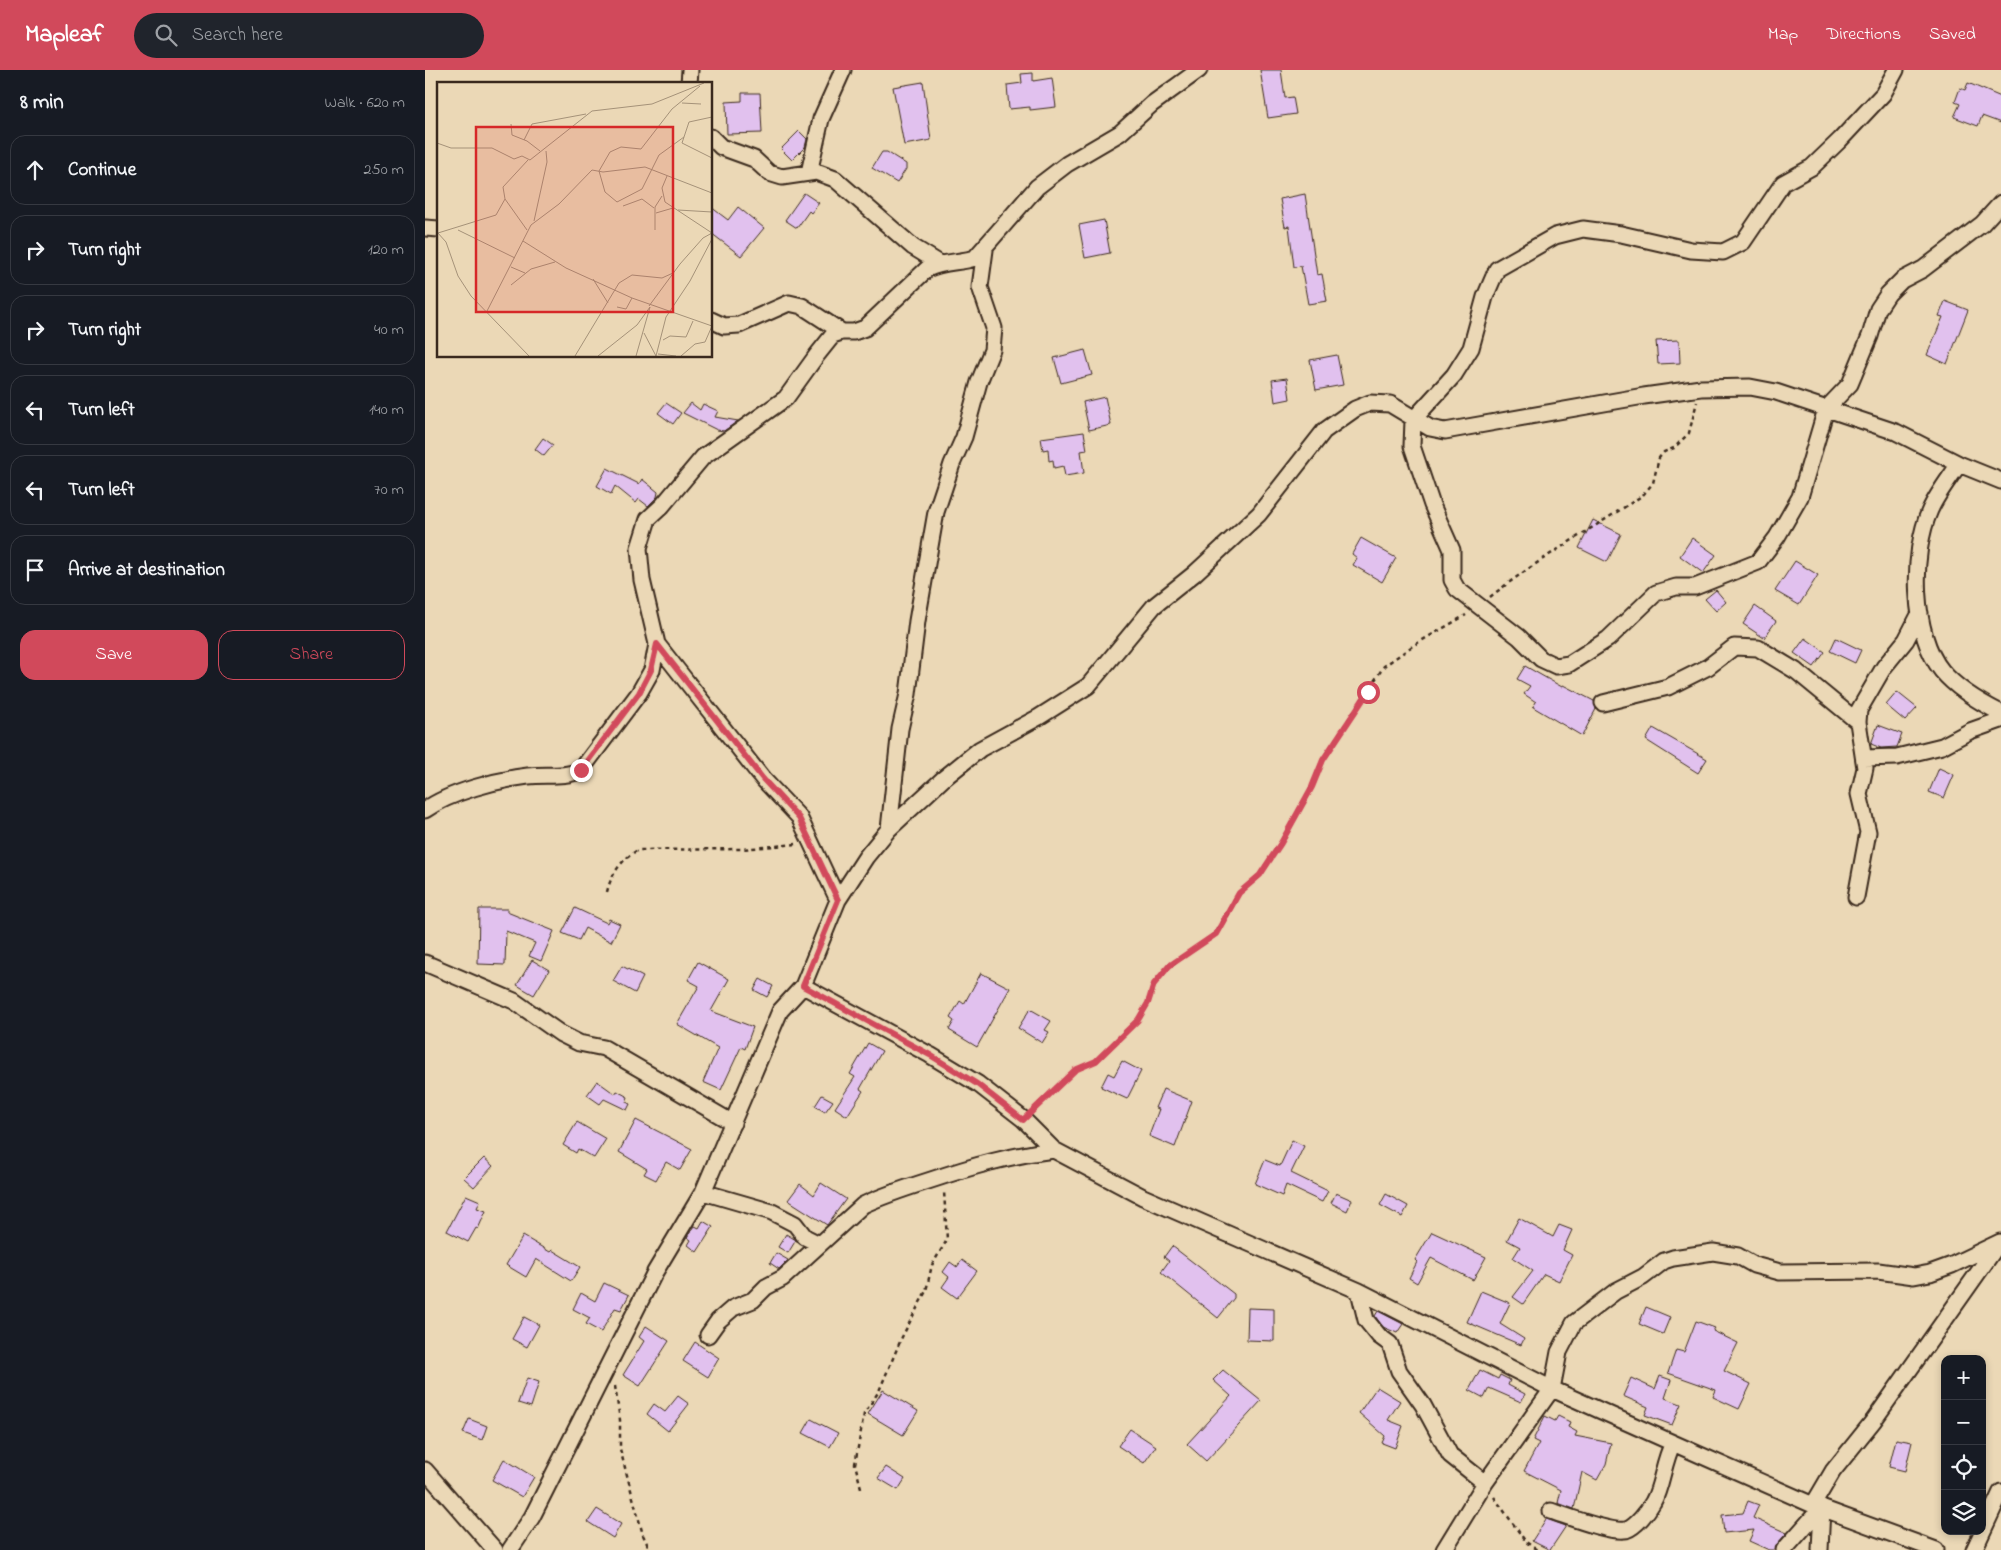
<!DOCTYPE html>
<meta charset="utf-8">
<style>
:root{--surface:#171b24;--page:#20242c;--text:#f1f3f6;--muted:#9ea1a6;--line:#363941;--accent:#d1495b}
body{margin:0;font-family:"Indie Flower",sans-serif;background:var(--page);color:var(--text)}
.controls{position:absolute;right:15px;bottom:15px;display:grid;overflow:hidden;border-radius:10px;box-shadow:0 2px 8px #0003}
.controls button{width:45px;height:45px;display:grid;place-items:center;padding:0;border:0;border-bottom:1px solid var(--line);background:var(--surface);color:var(--text);font:25px sans-serif}
.stop{position:absolute;width:15px;height:15px;margin:-11px;border:4px solid #d1495b;border-radius:50%;background:#fff}
.stop.end{background:#d1495b;border-color:#fff;box-shadow:0 1px 5px #0008}
.list{margin:0;padding:0;list-style:none}
h2{display:flex;justify-content:space-between;align-items:center;height:65px;margin:0;padding:0 20px;font-size:21px}
h2 small{font-size:16px;font-weight:400;color:var(--muted)}
.list li{display:grid;grid-template-columns:32px 1fr auto;gap:15px;align-items:center;box-sizing:border-box;height:70px;margin:0 10px 10px;padding:0 10px;border:1px solid var(--line);border-radius:15px}
.list b{display:block;font-size:19px;white-space:nowrap}
.list em{font-size:16px;font-style:normal;color:var(--muted)}
.actions{display:flex;gap:10px;padding:15px 20px}
.actions a{flex:1;padding:11px 0;border:1px solid var(--accent);border-radius:15px;text-align:center;font-size:18px;color:var(--accent)}
.actions .main{background:var(--accent);color:#fff}
.icon{flex:none;width:28px;height:28px;fill:none;stroke:currentColor;stroke-width:2;stroke-linecap:round;stroke-linejoin:round}
.map{position:relative;flex:none;width:1576px;height:1480px;overflow:hidden}
header{display:flex;align-items:center;gap:30px;box-sizing:border-box;height:70px;padding:0 25px;background:var(--accent);color:#fff}
header strong{font-size:24px}
nav{display:flex;gap:28px;margin-inline-start:auto;font-size:18px}
.search{width:350px;height:45px;background:var(--page);display:flex;align-items:center;gap:12px;box-sizing:border-box;padding:0 18px;border-radius:28px;color:var(--muted);font-size:19px}
main{display:flex}
aside{flex:1;background:var(--surface)}
.map>svg:first-child{display:block}
.building{fill:#e1c1ee;stroke:#3b2a1e}
.lines{fill:none;stroke-linecap:round;stroke-linejoin:round}
.minor-casing{stroke:#3b2a1e;stroke-width:19}
.path{stroke:#3b2a1e;stroke-width:2.5;stroke-dasharray:4 4;stroke-linecap:butt}
.minor{stroke:#ebd8b6;stroke-width:15}
.route{stroke:#d1495b;stroke-width:6}
.inset-road{fill:none;stroke:#a59279;stroke-width:1}
.view{fill:#d62828;fill-opacity:0.15;stroke:#d62828;stroke-width:2.5}
.inset-edge{fill:none;stroke:#3b2a1e;stroke-width:2.5}
</style>
<header>
<strong>Mapleaf</strong>
<div class="search"><svg class="icon" aria-label="search" viewBox="0 0 24 24"><circle cx="10" cy="10" r="6"/><path d="M15 15l6 6"/></svg>Search here</div>
<nav><a>Map</a><a>Directions</a><a>Saved</a></nav>
</header>
<main>
<aside>
<h2>8 min<small>Walk · 620 m</small></h2>
<ul class="list">
<li><svg class="icon" aria-label="ahead" viewBox="0 0 24 24"><path d="M12 20V5M6 11l6-6 6 6"/></svg><div><b>Continue</b></div><em>250 m</em></li>
<li><svg class="icon" aria-label="right" viewBox="0 0 24 24"><path d="M7 20v-9h11M14 6l5 5-5 5"/></svg><div><b>Turn right</b></div><em>120 m</em></li>
<li><svg class="icon" aria-label="right" viewBox="0 0 24 24"><path d="M7 20v-9h11M14 6l5 5-5 5"/></svg><div><b>Turn right</b></div><em>40 m</em></li>
<li><svg class="icon" aria-label="left" viewBox="0 0 24 24"><path d="M17 20v-9H6M10 6l-5 5 5 5"/></svg><div><b>Turn left</b></div><em>140 m</em></li>
<li><svg class="icon" aria-label="left" viewBox="0 0 24 24"><path d="M17 20v-9H6M10 6l-5 5 5 5"/></svg><div><b>Turn left</b></div><em>70 m</em></li>
<li><svg class="icon" aria-label="arrive" viewBox="0 0 24 24"><path d="M6 21V4h12l-3 4 3 4H6"/></svg><div><b>Arrive at destination</b></div></li>
</ul>
<div class="actions"><a class="main">Save</a><a>Share</a></div>
</aside>
<div class="map">
<svg width="1576" height="1480" viewBox="0 0 1576 1480">
<rect width="100%" height="100%" fill="#ebd8b6"/>
<filter id="ink" filterUnits="userSpaceOnUse"><feTurbulence type="fractalNoise" baseFrequency=".02" numOctaves="2"/><feDisplacementMap in="SourceGraphic" scale="10" xChannelSelector="R" yChannelSelector="G"/><feConvolveMatrix kernelMatrix="1 2 1 2 8 2 1 2 1" color-interpolation-filters="sRGB"/></filter>
<g filter="url(#ink)">
<path class="building" d="M835,0H856L860,28L868,27L871,44L843,48Z
M608,3V11L627,8L631,37L605,40V37L584,39L582,15L597,13L596,4Z
M498,12L506,70L479,75L468,17Z
M1543,13L1576,27V53L1557,46L1553,56L1529,47L1535,34L1530,32L1535,18L1540,20Z
M317,23H335L337,63L302,64L301,32L317,31Z
M374,61L382,69L380,77L367,90L356,79Z
M457,82H462L481,94V99L472,113L447,98Z
M379,123L394,133L386,143L384,141L372,158L360,150Z
M880,124L892,205L897,204L902,231L883,234L876,196L869,197L864,156L860,157L855,129Z
M286,137L303,150L313,137L339,158L316,186L286,163Z
M679,150L685,183L660,188L654,155Z
M1520,231L1543,240L1522,294L1502,285L1518,247L1514,246Z
M1254,270L1255,293L1233,294L1231,271Z
M660,280L667,305L636,313L629,288Z
M912,285L918,315L891,320L885,290Z
M862,308L865,329L850,332L847,310Z
M680,327L686,355L664,360L658,332Z
M241,333L256,343L248,354L233,343Z
M266,333L275,340L278,334L293,341L290,347L313,351L299,361L292,360L258,343Z
M659,362L662,380L656,381L659,403L640,406L638,396L629,398L628,390L624,391L623,379L618,380L616,368Z
M118,368L128,375L119,386L110,379Z
M182,398L214,414L217,409L233,422L232,427L223,436L214,429L211,433L190,416L186,424L172,416Z
M1168,450L1196,464L1182,492L1154,478Z
M936,468L971,488L957,512L928,495L932,488L927,484Z
M1267,468L1291,485L1278,503L1255,486Z
M1370,491L1393,505L1374,535L1350,521Z
M1291,520L1301,532L1291,541L1280,529Z
M1330,536L1351,551L1339,568L1318,554Z
M1380,568L1400,582L1389,597L1369,583Z
M1411,568L1436,580L1430,593L1405,581Z
M1100,596L1137,617L1138,615L1169,631L1171,639L1157,666L1108,637L1111,632L1099,624L1105,616L1092,609Z
M1472,622L1492,638L1480,651L1461,635Z
M1453,655L1477,664L1472,677L1456,678L1446,674Z
M1228,658L1282,689L1273,703L1221,670Z
M1514,698L1529,705L1519,728L1504,722Z
M150,838L182,853L184,849L195,854L186,872L160,858L154,870L137,863Z
M54,839H82V842L129,861L116,891L104,886L110,873L81,861L80,895L53,894Z
M107,890L124,900L109,925L92,915Z
M273,892L304,909L286,941L328,957L320,979L316,977L296,1020L278,1012L293,978L252,954L274,916L263,910Z
M197,896L218,907L210,923L188,911Z
M556,903L585,918L552,977L524,960L529,951L525,948L535,931L539,934Z
M335,909L348,916L342,927L329,920Z
M605,939L626,951L620,960L624,962L617,973L593,958Z
M443,973L457,981L435,1019L438,1021L422,1046L410,1038L430,1007L425,1004Z
M697,991L716,1001L702,1029L676,1017L683,1003L689,1006Z
M172,1011L190,1024L192,1021L203,1027L201,1032L205,1034L202,1040L179,1029L175,1034L162,1025Z
M738,1019L767,1031L750,1077L724,1066L734,1039L730,1038Z
M397,1025L408,1031L400,1042L390,1036Z
M211,1050L267,1079L255,1100L241,1092L231,1110L219,1104L222,1099L194,1082Z
M152,1052L181,1069L169,1088L153,1079L151,1083L138,1075Z
M867,1070L879,1076L866,1103L903,1121L897,1132L861,1115L857,1126L830,1114L840,1090L855,1096Z
M59,1088L68,1096L49,1117L39,1108Z
M396,1113L421,1129L402,1155L363,1130L375,1114L389,1125Z
M911,1123L927,1130L922,1141L906,1133Z
M961,1124L983,1136L977,1147L955,1135Z
M41,1125L55,1131L52,1138L61,1141L53,1159L51,1158L43,1172L22,1161Z
M1094,1148L1128,1167L1134,1155L1147,1160L1138,1180L1147,1185L1134,1211L1119,1204L1098,1234L1088,1227L1108,1201L1088,1188L1095,1177L1082,1170Z
M278,1151L288,1157L272,1182L263,1175L266,1170L262,1167L270,1156L274,1158Z
M1007,1162L1061,1187L1048,1210L1006,1188L992,1213L984,1208L992,1192L990,1190Z
M361,1164L371,1170L363,1183L353,1177Z
M98,1166L125,1182L127,1180L155,1197L146,1211L111,1189L101,1207L81,1195Z
M747,1176L809,1224V1228L793,1248L736,1202L744,1191L739,1187Z
M351,1183L363,1190L354,1199L345,1193Z
M537,1190L552,1201L532,1228L517,1217L524,1207L518,1202L525,1192L532,1197Z
M179,1213L204,1225L196,1240L190,1238L176,1262L161,1254L165,1248L148,1239L156,1223L170,1231Z
M1056,1221L1085,1233L1075,1254L1099,1269L1096,1275L1042,1252Z
M1221,1237L1245,1247L1238,1264L1214,1254Z
M823,1238L849,1239V1271L822,1270Z
M953,1241L978,1254L972,1263L958,1257L950,1246Z
M99,1247L114,1255L102,1277L87,1269Z
M1271,1251L1290,1258L1288,1261L1313,1273L1299,1301L1326,1314L1314,1339L1288,1327L1291,1320L1243,1303L1251,1280L1259,1282Z
M221,1256L244,1271L215,1316L198,1305L219,1271L214,1267Z
M270,1272L294,1288L283,1307L258,1291Z
M798,1300L836,1331L781,1391L762,1374L806,1326L788,1310Z
M1055,1300L1073,1309L1075,1305L1085,1310L1083,1315L1100,1324L1096,1332L1064,1318L1059,1328L1044,1320Z
M1235,1306L1246,1310L1240,1328L1256,1334L1247,1355L1220,1345L1223,1337L1198,1326L1206,1308L1230,1319Z
M102,1308L114,1312L106,1337L93,1333Z
M952,1317L975,1331L963,1350L978,1356L970,1378L957,1373L960,1366L934,1343Z
M458,1320L493,1341L478,1365L443,1344Z
M253,1326L264,1334L243,1361L222,1344L229,1334L240,1342Z
M1120,1346L1130,1351L1133,1346L1145,1352L1143,1357L1152,1362L1150,1366L1186,1373L1181,1394L1172,1410L1157,1402L1149,1439L1133,1433L1136,1420L1099,1401L1114,1373L1108,1370Z
M44,1349L62,1356L57,1370L38,1363Z
M386,1349L413,1363L405,1377L378,1363Z
M705,1359L731,1376L719,1393L693,1376Z
M1471,1369L1487,1372L1480,1401L1464,1397Z
M79,1389L109,1407L97,1427L67,1410Z
M461,1397L480,1409L473,1420L453,1408Z
M1323,1431L1334,1435L1328,1448L1362,1463L1352,1474L1350,1480H1344L1324,1471L1329,1460L1299,1463L1297,1445L1318,1443Z
M172,1439L196,1454L188,1468L163,1452Z
M1121,1449L1141,1456L1125,1480L1107,1471Z"/>
<g class="lines">
<defs>
<path id="minor" d="M1471,0L1458,24L1415,70L1387,97L1358,113L1318,172L1298,182L1266,180L1196,164L1158,159L1130,166L1072,199L1060,227L1046,278L1029,305L988,350L987,376L1007,435L1027,480V510L1032,519L1094,567L1116,589L1131,596L1144,594L1183,569L1231,523L1251,517H1270L1333,492L1352,467L1375,427L1401,339L1425,314L1445,266L1453,239L1463,224L1477,210L1498,199L1557,154L1576,133
M264,14L265,0
M286,67L296,77L329,89L344,103L357,107L391,102L410,109L488,177L514,193
M384,103L396,49L418,0
M0,158L14,159
M286,250L299,256L314,255L364,233L377,236L417,262H429L440,258L502,199C518,191 534,193 550,188L612,117L642,94L695,63L727,34L774,0
M1534,394C1524,409 1512,424 1505,440C1486,483 1487,564 1517,601C1532,619 1556,633 1576,643
M1178,633L1243,617L1283,597L1309,577L1333,578L1371,601L1433,652
M1439,688L1472,687L1517,676L1545,661L1576,650
M0,740C25,722 72,710 103,706C122,704 139,708 156,700L214,623L227,600L232,574
M464,759L475,659L483,624L492,551L511,442L527,394L539,367L554,312L567,280L569,258L555,217L560,180
M1431,827L1443,762L1434,724L1440,698L1433,652L1434,640L1459,597L1481,570L1495,543
M413,830L374,747L338,709L232,574L217,510L214,478L223,449L237,436L278,387L361,328L392,285L408,265L417,262
M0,893L89,931L136,964L154,973L179,978L308,1053
M378,916L505,985L553,1014L598,1049L629,1080L718,1127L934,1221L1127,1319L1248,1373L1388,1435L1511,1480
M278,1122L347,1142L370,1154L380,1167L394,1174
M934,1221L941,1250L954,1266L965,1274L974,1301L998,1335L1025,1385L1060,1413
M283,1265L293,1251L308,1238L328,1230L341,1217L358,1208L438,1135C459,1125 481,1118 503,1111C545,1097 585,1085 629,1080
M0,1400L70,1480
M1388,1435L1408,1401L1449,1350L1574,1173
M1126,1441C1142,1446 1185,1463 1201,1460C1211,1457 1223,1441 1228,1432C1237,1417 1238,1392 1248,1373
M85,1480L107,1447L230,1202L278,1122L355,941L378,916L413,830L441,787L464,759L518,709L555,679L614,647L663,616L729,536L769,504L834,444L899,361L930,339L945,333L965,334L1005,358L1020,361L1219,326L1276,318L1325,317L1351,322L1471,362L1534,394L1576,411
M1019,1480L1060,1413L1127,1319L1134,1282L1149,1253L1191,1221L1218,1207L1239,1191L1248,1188L1288,1182L1313,1186L1329,1195L1355,1202L1453,1201L1489,1206L1505,1203L1527,1195L1575,1172
M1359,1480L1396,1438
M1395,1480L1397,1438
M1549,1480L1576,1422"/>
</defs>
<use href="#minor" class="minor-casing"/>
<path class="path" d="M1065,527C1113,489 1167,459 1218,425L1228,413L1234,388L1239,382L1249,378L1264,363L1272,332
M182,822C186,804 197,789 213,780L317,779L372,774
M608,1040L650,1000L671,991L713,950L723,933L729,914L744,896L791,864L814,823L835,805L856,773L887,717L898,690L959,596L989,575L1041,545
M190,1316L195,1350V1379L218,1465L225,1480
M436,1418L430,1394L439,1344L454,1321L477,1267L501,1221L507,1195L522,1170L519,1121
M1069,1427L1101,1472L1112,1480"/>
<use href="#minor" class="minor"/>
</g>
</g>
<g class="lines" filter="url(#ink)">
<path class="route" d="M156,700L214,623L226,600L232,574L338,709L374,748L413,830L378,916L505,985L552,1014L598,1050L650,1000L671,991L713,950L723,933L729,914L744,896L791,864L814,823L835,805L856,773L887,717L898,690L943,622"/>
</g>
<g transform="translate(12 12)">
<rect width="275" height="275" fill="#ebd8b6"/>
<path class="inset-road" d="M245,21L264,22M275,35L252,40L245,61L275,76M74,42L75,53L90,59L103,69M247,55L222,73L205,107L180,120L168,110L162,89L173,70L184,65L204,67L235,27L263,4M87,58L95,42L149,32M0,61L14,66H55L77,77L85,74L93,78L155,29L215,22L267,1M230,94L225,106L228,120L275,151M186,124L205,117L217,126M241,128L275,130M219,131L236,126M97,139L110,80L109,69M21,148L78,176M90,148L68,117L66,105L91,78M218,148V125L225,114M0,150L9,160L21,194L34,214L92,274M1,151L59,133L68,117M86,159L129,186L195,216L275,244M74,185L88,191M156,197L171,221M74,203L94,187L118,180M212,224L243,182L266,156L275,151M180,225L189,227L195,216M49,231L94,143L122,122L155,88L166,90L208,85L275,111M207,251L219,274M226,258L233,254L249,255L256,239M221,272L239,274M138,274L182,201L195,193L225,196L236,191M161,274L200,243L213,225M199,274L213,225M219,274L229,235L253,199L275,157M244,274L258,262L268,260L275,244"/>
<path class="view" d="M39,45H236V230H39Z"/>
<rect width="275" height="275" class="inset-edge"/>
</g>
</svg>
<div class="controls">
<button>+</button>
<button>−</button>
<button><svg class="icon" aria-label="locate" viewBox="0 0 24 24"><circle cx="12" cy="12" r="6"/><path d="M12 2v4M12 18v4M2 12h4M18 12h4"/></svg></button>
<button><svg class="icon" aria-label="layers" viewBox="0 0 24 24"><path d="M12 4l9 5-9 5-9-5zM3 14l9 5 9-5"/></svg></button>
</div>
<div class="stop" style="left:943px;top:622px"></div>
<div class="stop end" style="left:156px;top:700px"></div>
</div>
</main>
